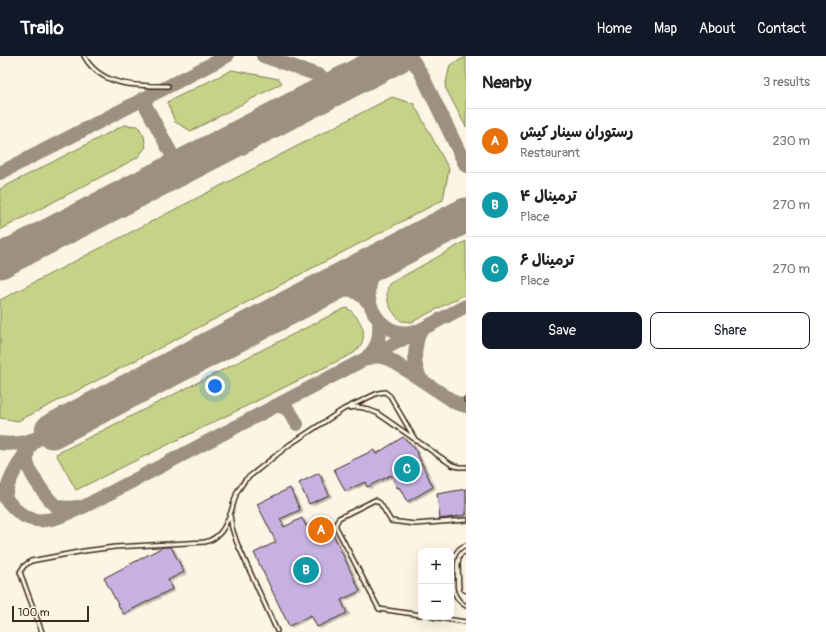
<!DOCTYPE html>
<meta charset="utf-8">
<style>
:root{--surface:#fff;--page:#f2f2f2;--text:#202124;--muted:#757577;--line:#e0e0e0;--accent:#111827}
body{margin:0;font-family:Pangolin,"Playpen Sans Arabic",sans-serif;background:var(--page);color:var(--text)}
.controls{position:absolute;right:12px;bottom:12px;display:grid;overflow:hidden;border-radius:8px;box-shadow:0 4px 16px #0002}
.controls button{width:36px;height:36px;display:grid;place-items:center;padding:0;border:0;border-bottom:1px solid var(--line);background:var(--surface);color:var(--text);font:20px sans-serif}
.scale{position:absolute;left:12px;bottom:10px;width:77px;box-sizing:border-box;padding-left:4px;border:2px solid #3b2a1e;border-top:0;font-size:11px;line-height:14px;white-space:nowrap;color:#3b2a1e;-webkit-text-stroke:3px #fcf5e5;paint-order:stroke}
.you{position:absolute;left:215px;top:330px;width:14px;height:14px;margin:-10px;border:3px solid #fff;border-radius:50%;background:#1a73e8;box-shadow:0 0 0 6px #1a73e833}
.badge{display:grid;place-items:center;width:26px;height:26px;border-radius:50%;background:var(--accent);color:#fff;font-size:13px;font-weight:700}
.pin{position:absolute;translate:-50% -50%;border:2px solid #fff;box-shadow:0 1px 4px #0006}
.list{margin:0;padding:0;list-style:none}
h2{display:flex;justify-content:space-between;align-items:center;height:52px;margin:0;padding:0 16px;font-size:17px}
h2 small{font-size:13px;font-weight:400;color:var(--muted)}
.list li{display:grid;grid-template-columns:26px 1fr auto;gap:12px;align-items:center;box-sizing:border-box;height:64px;padding:0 16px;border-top:1px solid var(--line)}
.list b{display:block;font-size:15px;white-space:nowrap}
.list p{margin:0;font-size:13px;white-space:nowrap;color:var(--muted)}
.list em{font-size:13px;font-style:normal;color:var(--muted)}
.actions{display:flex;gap:8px;padding:12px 16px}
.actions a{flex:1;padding:9px 0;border:1px solid var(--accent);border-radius:8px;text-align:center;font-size:14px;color:var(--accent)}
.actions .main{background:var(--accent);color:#fff}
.map{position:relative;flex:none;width:466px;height:576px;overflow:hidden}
header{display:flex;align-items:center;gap:24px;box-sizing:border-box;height:56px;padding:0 20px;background:var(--accent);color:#fff}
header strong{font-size:19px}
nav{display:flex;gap:22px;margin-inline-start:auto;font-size:14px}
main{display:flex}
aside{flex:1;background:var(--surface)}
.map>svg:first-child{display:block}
.green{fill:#c4d388;stroke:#807e53}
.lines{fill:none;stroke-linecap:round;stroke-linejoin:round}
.taxiway{stroke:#9c9082;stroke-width:14}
.runway{stroke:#9c9082;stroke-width:35}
.building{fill:#c6b1e1;stroke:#3b2a1e;filter:url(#shadow)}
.lane-casing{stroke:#3b2a1e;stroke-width:6}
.secondary-casing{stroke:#3b2a1e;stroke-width:11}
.lane{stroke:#fcf5e5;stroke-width:3}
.secondary{stroke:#fcf5e5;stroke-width:8}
</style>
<header>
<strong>Trailo</strong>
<nav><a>Home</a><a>Map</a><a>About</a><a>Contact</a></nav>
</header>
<main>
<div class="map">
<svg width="466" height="576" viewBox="0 0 466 576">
<defs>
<filter id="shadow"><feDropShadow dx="2.5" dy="1.5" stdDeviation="0" flood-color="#0004"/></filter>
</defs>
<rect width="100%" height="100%" fill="#fcf5e5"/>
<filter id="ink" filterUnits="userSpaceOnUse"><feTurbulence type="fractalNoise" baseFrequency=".025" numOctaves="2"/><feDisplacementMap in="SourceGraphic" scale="8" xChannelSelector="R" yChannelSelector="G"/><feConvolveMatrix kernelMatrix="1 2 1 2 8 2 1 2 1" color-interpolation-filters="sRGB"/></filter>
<g filter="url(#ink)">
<path class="green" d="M466,1V71L445,31L450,9Z
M232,14L279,23L282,27L191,75L175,66L167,46Z
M392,41L414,48L449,113L443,144L48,350L18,365L0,362V244Z
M124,69L138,70L144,80L146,91L137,102L0,174V133Z
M466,185V238L412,266L401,265C391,256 383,242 389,228Z
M347,252C363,263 371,283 354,297L76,434L56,398L343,253Z"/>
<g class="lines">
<path class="taxiway" d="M263,0L318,19L338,31
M410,0L421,17L466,110
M142,43L179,112
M0,117L227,0
M461,162L466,156
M382,203C376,211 370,218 369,228C364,255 387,283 415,275
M328,232C345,229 358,234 370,248
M420,274C415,291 412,306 420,322
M368,300C379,290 380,279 379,264
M369,302C377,299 383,301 391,304L456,347L466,350
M276,350C288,349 291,358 297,368
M0,387C19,390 35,384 52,375
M29,391C27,397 26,403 28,409C30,418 49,446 57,450C64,453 71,452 78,451
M0,434C27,477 48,467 87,449L466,250
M6,443C3,430 27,392 37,383"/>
<path class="runway" d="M0,205L397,0
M52,375L466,159"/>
</g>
<path class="building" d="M403,381L414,391L433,431L407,446L399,431L397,432L391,419L367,431L365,426L345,435L334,413L374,394L376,398Z
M319,417L329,439L309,448L299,427Z
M290,432L300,454L280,463L284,471L302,462L306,470L325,461L360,535L341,544L347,557L317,571L311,559L289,570L254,497L276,486L257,448Z
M466,433V459L440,463L437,438Z
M163,491H171L184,516L168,524L172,533L123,558L104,522Z"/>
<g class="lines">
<defs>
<path id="lane" d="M84,0C101,31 137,30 168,30
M466,343V344
M349,352L357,351L364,352L377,357L452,409L459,411H466
M466,489C452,494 452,509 453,522C453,527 452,534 455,538C457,543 461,547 466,550
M421,559L379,553L336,471V468L339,462L375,444L380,447L391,465L415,468L466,464
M432,561L466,566
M277,575L237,487L232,472L230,459L237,436L245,424L289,389L344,353L378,337L385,336L390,340L416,385
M42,576L20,516L24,510L31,505L84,495L115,491L205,486C220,482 225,471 230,458"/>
<path id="secondary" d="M466,503L465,509L466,532"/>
</defs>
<use href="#lane" class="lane-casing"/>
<use href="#secondary" class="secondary-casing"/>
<use href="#lane" class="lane"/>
<use href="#secondary" class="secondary"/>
</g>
</g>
</svg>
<div class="controls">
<button>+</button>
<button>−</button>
</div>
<div class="scale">100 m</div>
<div class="you"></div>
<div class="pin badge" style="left:321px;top:474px;background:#e8710a">A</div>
<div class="pin badge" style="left:306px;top:514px;background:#0f9aa8">B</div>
<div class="pin badge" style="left:407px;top:413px;background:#0f9aa8">C</div>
</div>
<aside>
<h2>Nearby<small>3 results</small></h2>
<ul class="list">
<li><span class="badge" style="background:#e8710a">A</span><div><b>رستوران سینار کیش</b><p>Restaurant</p></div><em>230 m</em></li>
<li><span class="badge" style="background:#0f9aa8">B</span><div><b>ترمینال ۴</b><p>Place</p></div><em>270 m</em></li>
<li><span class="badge" style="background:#0f9aa8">C</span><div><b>ترمینال ۶</b><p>Place</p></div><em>270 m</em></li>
</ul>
<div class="actions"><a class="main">Save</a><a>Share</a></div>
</aside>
</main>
